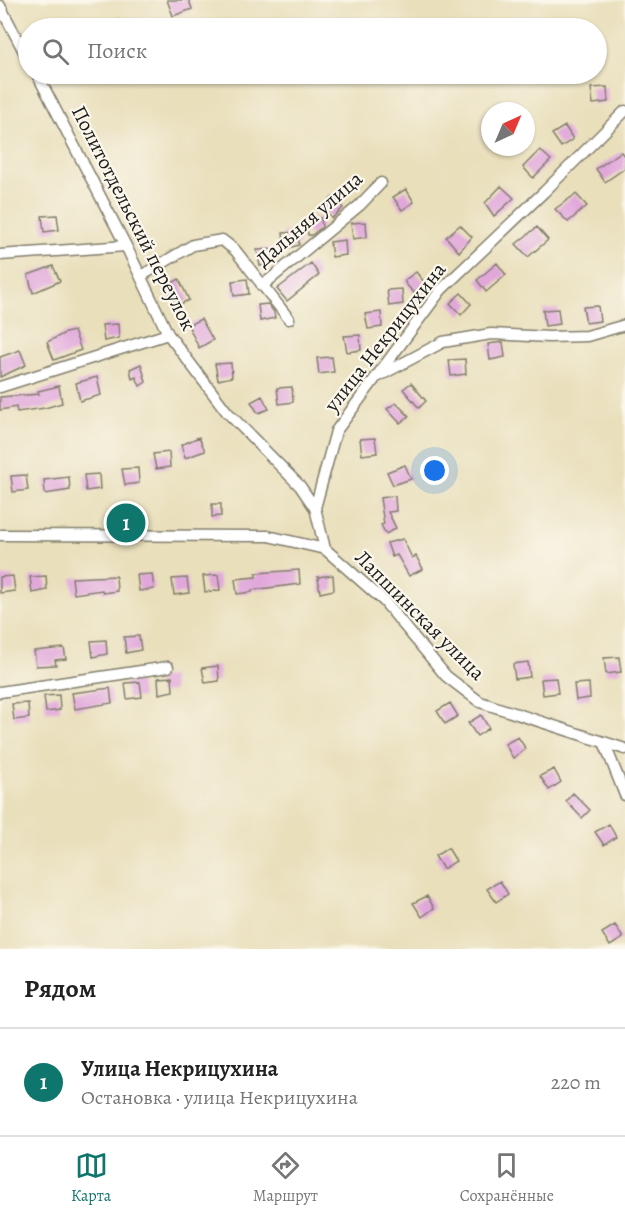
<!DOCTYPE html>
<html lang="ru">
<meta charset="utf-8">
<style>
:root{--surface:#fff;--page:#f6f6f6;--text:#222;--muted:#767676;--line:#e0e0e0;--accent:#0f766e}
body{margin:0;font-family:Alegreya,serif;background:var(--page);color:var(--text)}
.compass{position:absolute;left:481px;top:102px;width:54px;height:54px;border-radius:50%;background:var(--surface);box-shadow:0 2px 4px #0004;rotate:44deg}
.you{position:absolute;left:435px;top:471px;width:21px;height:21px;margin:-15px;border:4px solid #fff;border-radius:50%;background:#1a73e8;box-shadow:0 0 0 9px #1a73e833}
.badge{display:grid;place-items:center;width:39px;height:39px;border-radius:50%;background:var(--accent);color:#fff;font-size:20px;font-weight:700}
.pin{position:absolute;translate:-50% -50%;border:3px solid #fff;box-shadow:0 2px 6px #0006}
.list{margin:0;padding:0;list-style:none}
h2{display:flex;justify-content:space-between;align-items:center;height:78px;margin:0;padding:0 24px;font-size:26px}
h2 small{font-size:20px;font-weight:400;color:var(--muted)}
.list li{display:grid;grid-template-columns:39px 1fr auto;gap:18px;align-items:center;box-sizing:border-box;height:108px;padding:0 24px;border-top:2px solid var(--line)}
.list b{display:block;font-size:22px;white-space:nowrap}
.list p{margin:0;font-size:20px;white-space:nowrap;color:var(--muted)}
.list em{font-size:20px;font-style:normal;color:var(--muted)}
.icon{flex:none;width:33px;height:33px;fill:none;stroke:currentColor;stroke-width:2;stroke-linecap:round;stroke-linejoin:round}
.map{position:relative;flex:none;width:625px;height:949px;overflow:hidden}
.search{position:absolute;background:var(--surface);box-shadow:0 2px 4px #0004;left:18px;right:18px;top:18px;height:66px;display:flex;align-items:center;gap:15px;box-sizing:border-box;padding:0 21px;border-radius:33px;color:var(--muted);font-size:22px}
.sheet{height:186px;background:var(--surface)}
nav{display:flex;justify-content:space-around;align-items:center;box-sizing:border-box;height:84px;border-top:2px solid var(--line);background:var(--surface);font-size:16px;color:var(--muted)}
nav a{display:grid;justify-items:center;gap:3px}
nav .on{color:var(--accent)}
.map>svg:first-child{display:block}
.building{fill:#e1a7db}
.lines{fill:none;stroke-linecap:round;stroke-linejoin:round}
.minor-casing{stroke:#827e6c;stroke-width:13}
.minor{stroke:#fff;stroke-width:10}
.labels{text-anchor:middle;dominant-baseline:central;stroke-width:4.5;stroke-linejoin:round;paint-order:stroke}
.street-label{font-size:21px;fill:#1c1c1c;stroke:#fbf7ec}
</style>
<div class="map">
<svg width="625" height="949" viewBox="0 0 625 949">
<rect width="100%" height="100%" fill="#fbf7ec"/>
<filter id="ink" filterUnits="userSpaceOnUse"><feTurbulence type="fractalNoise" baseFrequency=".0167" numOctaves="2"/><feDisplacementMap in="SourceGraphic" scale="12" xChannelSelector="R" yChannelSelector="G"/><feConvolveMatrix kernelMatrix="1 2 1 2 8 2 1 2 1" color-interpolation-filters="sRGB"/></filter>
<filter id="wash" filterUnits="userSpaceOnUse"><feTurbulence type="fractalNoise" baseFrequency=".008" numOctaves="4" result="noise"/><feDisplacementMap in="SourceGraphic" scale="24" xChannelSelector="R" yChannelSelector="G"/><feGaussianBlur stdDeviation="1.35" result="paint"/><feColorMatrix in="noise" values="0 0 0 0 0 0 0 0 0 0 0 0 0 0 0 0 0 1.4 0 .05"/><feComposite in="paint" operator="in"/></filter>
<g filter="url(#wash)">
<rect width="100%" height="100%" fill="#e9dfbb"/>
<g id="blocks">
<path class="building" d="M167,0H189L192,9L173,16Z
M119,20L122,28H98V26Z
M607,87L608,102L593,104L591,88Z
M565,126L573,139L561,147L552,134Z
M540,150L551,160L533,178L523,167Z
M621,152L625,157V168L605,182L596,169Z
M501,186L514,198L494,216L485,203Z
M406,189L414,202L402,210L393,197Z
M576,194L587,206L568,222L555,209Z
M333,197L343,208L332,218L322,207Z
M57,215L59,230L44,232L42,216Z
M321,218L322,227L312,235H308L306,220Z
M366,222L367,237L353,239L351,223Z
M460,225L472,237L459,252L446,237Z
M537,227L548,240L528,257L516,244Z
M298,232L299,245L285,249L283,233Z
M345,240L346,255L332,257L330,242Z
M273,249L274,263L260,266L257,250Z
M311,263L319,275L287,301L277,289Z
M497,263L506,275L486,292L477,280Z
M53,266L60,281L33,293L28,275Z
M416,272L425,283L414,293L405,283V280Z
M179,279L189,300L176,306L165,287Z
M247,279L249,294L234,296L232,281Z
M402,289L403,304L389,306L387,290Z
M461,293L471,304L461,315L450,303Z
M268,304L274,312L275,318L260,321L258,305Z
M598,306L600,321L586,323L583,307Z
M558,309L560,324L545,326L543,310Z
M381,312L382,327L368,329L365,314Z
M201,319L213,340L199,348L188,325Z
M118,324L119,338L104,341L102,325Z
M74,331L81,350L54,360L47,342L65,333Z
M360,335L361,350L347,352L344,336Z
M503,342L505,357L490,360L488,344Z
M20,350L26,365L0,377V357Z
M332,357L334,372L319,374L317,358Z
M465,359L466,374L451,376L449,360Z
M231,363L232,377L218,380L215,364Z
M141,364L146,382L140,386L136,377L132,379L130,369Z
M97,377L101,395L80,401L76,383Z
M411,383L426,401L419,408L403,389Z
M59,386L62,403L45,408L17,412L16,407L0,410V397L39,394L38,391Z
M292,387L293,402L279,404L277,388Z
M262,396L269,409L258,413L251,402Z
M396,403L409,416L400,423L387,409Z
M199,437L205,451L185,458L181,445Z
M375,438L377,453L362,455L360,439Z
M169,452L170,467L156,469L153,454Z
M405,465L411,479L393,485L387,472Z
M138,468L139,483L125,485L122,469Z
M99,474L100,489L86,491L84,475Z
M26,475L28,490L13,492L11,476Z
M69,477L70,490L45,494L44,480Z
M395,496L396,511L388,512L396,528L386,534L381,525L384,524L380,498Z
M212,504H221V516L212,517Z
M403,539L412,558L416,556L423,569L409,576L397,555L392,557L387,543Z
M299,570L300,584L252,590V592L237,594L235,579L256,577V573Z
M152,574L154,589L139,591L137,575Z
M218,575L220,590L205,592L203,576Z
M333,575L334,590L320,593L318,577Z
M13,576L15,591L0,593V577Z
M46,576L47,590L32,593L30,577Z
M116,576L117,591L103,593L102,590L74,594L72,578Z
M187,578L189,593L174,595L172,579Z
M139,636L141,650L126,653L124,637Z
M106,640L107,654L93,657L91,641Z
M64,648L66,659L55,660L56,665L36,666L34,651Z
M619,657L621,672L606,674L604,658Z
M528,662L530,677L515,679L513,664Z
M218,666L219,681L205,683L202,668Z
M172,677L173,691L159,694L158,678Z
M556,678L558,693L543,695L541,679Z
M140,682L142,697L127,699L125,683Z
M589,683L590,698L576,700L574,684Z
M110,688L112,703L75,709L72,693Z
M59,695L60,710L46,712L44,696Z
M28,703L29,718L14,720L12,704Z
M450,703L458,716L445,724L437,711Z
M481,715L489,728L477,736L468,723Z
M518,737L526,749L513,758L505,744Z
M554,769L561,782L549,790L540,776Z
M573,793L590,810L582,818L566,801Z
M609,824L616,837L604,845L595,832Z
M448,848L456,861L443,869L435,856Z
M500,881L508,894L496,902L487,889Z
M427,896L434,908L422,917L413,903Z
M615,925L623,938L610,946L602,933Z"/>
</g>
</g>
<g filter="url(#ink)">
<use href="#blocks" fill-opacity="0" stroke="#827e6c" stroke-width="1.5"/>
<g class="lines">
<defs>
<path id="minor" d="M0,6L28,59
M37,74L126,246L168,334L227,412L300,486L315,508L325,549
M0,255L126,246
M141,276L193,245L222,240L235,250L289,319
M262,286L360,205L381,183
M379,376L443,342L491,334L549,337L587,336L625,325
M0,387L168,334
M315,508L336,431L441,290L544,192L625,111
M0,535L268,536L325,549L384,601L446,676L480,702L625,749
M0,692L168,667
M604,742L625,795"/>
</defs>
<use href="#minor" class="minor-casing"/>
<use href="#minor" class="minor"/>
</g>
</g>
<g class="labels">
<g class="street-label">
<text transform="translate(134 218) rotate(63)">Политотдельский переулок</text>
<text transform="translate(309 219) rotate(-41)">Дальняя улица</text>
<text transform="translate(385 337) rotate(-52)">улица Некрицухина</text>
<text transform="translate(420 615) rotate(45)">Лапшинская улица</text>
</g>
</g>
</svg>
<svg class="compass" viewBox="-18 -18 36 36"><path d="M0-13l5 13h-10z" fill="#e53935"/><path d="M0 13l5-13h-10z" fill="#767676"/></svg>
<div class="you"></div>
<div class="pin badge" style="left:126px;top:523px">1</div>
<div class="search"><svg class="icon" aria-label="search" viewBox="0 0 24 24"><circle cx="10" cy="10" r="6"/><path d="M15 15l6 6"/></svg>Поиск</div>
</div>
<section class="sheet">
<h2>Рядом<small></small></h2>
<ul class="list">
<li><span class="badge">1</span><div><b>Улица Некрицухина</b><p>Остановка · улица Некрицухина</p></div><em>220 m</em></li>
</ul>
</section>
<nav>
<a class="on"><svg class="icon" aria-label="map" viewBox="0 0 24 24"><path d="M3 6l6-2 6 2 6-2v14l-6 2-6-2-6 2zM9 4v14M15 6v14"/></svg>Карта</a>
<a><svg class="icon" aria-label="directions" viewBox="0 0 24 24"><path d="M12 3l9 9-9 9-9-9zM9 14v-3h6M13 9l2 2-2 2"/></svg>Маршрут</a>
<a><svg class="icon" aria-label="saved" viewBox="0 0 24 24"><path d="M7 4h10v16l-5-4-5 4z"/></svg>Сохранённые</a>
</nav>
